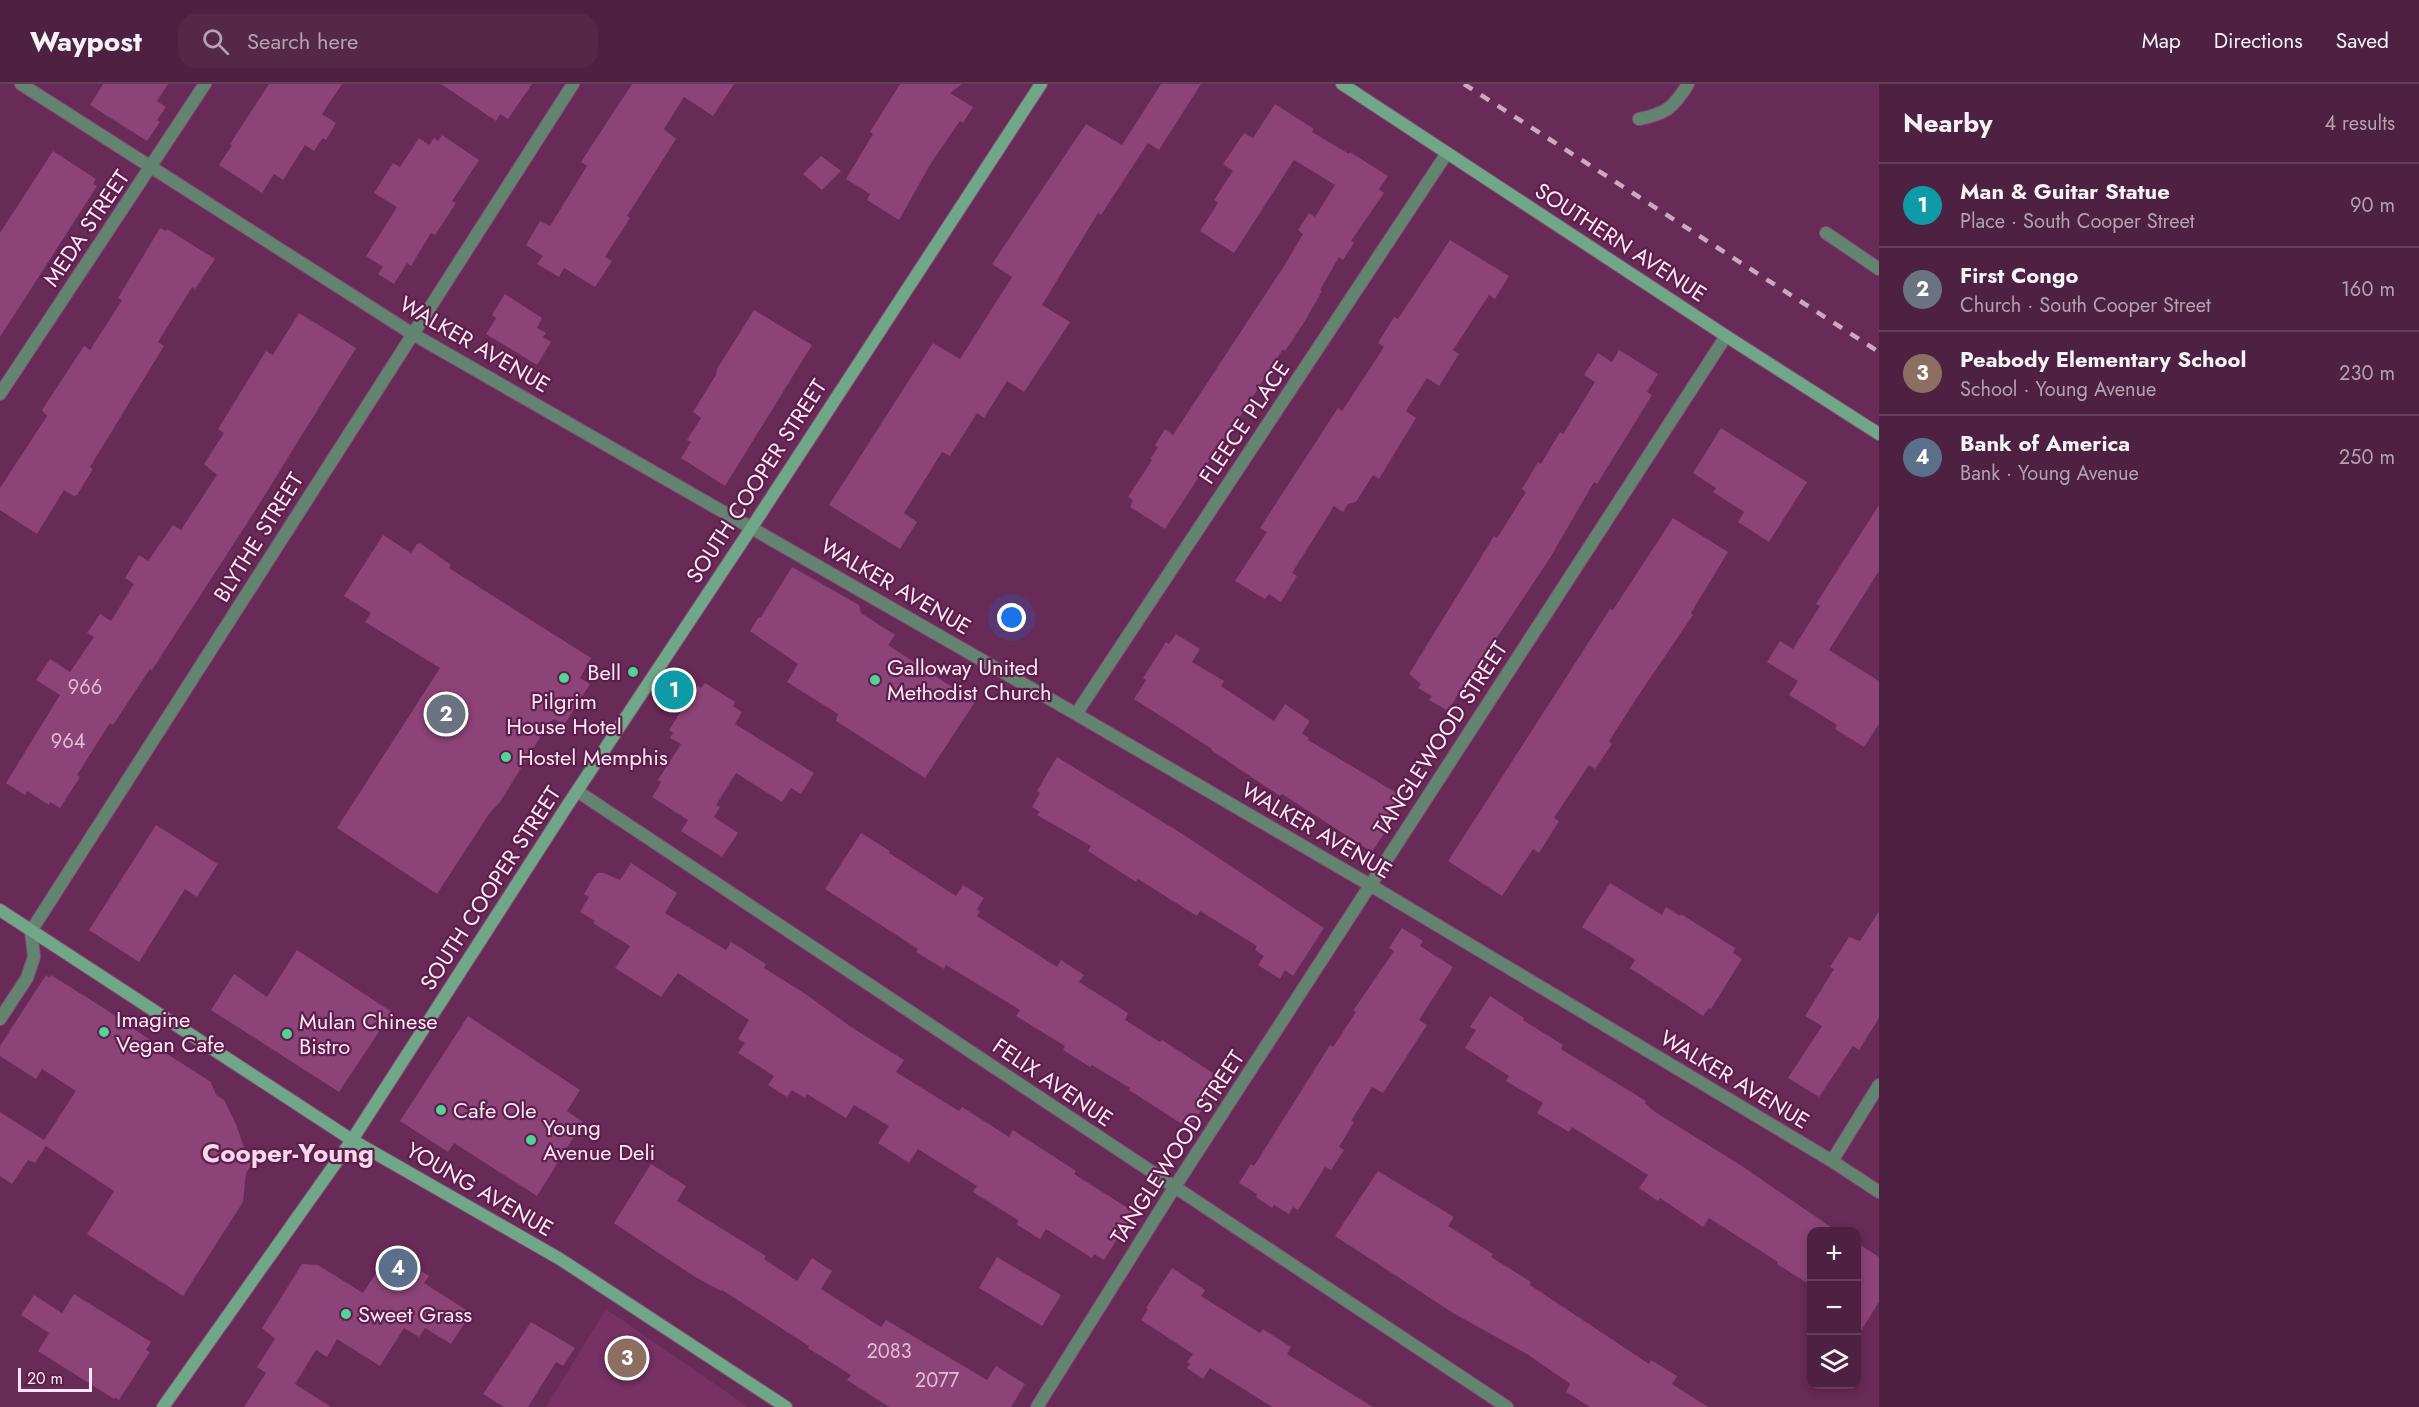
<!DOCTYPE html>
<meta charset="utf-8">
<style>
:root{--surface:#4e2041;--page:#552848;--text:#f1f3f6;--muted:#b3a3b1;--line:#653e5a;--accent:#e797bd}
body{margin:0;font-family:Jost,sans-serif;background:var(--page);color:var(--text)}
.controls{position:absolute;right:18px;bottom:18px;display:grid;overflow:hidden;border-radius:12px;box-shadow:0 3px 9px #0003}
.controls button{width:54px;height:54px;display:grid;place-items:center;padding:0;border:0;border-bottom:2px solid var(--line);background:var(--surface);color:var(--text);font:30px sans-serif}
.scale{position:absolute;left:18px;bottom:15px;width:74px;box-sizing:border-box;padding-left:6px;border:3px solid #fee6f5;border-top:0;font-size:16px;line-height:21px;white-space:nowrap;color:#fee6f5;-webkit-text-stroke:4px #5c1f4c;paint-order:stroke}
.you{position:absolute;left:1012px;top:534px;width:21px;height:21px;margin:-15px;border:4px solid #fff;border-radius:50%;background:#1a73e8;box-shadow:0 0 0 9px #1a73e833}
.badge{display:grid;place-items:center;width:39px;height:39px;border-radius:50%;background:var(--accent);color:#fff;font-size:20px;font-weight:700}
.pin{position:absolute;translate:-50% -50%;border:3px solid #fff;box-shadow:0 2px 6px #0006}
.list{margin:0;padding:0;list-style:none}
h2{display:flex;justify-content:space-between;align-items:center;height:78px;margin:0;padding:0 24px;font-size:26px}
h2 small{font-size:20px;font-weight:400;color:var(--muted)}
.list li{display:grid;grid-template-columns:39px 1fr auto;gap:18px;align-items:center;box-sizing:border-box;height:84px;padding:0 24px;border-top:2px solid var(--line)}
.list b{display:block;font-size:22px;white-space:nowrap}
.list p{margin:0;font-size:20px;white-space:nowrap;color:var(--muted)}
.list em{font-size:20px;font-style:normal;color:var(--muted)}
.icon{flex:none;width:33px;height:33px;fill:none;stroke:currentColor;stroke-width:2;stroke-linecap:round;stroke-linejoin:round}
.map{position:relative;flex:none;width:1879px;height:1323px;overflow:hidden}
header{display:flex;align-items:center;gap:36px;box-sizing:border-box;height:84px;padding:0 30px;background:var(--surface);border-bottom:2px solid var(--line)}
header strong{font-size:28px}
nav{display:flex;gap:33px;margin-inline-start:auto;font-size:21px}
.search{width:420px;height:54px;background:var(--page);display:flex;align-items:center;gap:15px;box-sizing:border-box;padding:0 21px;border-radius:18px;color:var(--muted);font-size:22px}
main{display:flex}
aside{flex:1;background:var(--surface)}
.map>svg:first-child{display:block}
.built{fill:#773164}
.building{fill:#8c4377}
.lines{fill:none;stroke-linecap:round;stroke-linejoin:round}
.street-casing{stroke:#834c73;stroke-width:14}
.secondary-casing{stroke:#834c73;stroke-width:14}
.street{stroke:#638471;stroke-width:12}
.secondary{stroke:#71a789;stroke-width:12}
.rail{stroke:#cda8c1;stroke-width:4.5;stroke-dasharray:10 10;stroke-linecap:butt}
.poi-dot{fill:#53d396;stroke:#5c1f4c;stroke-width:2}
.labels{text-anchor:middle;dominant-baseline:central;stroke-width:4.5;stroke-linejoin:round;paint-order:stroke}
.number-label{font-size:20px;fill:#e2bdd6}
.street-label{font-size:22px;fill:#fee6f5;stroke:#5c1f4c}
.poi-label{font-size:22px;fill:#fee6f5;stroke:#5c1f4c;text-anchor:start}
.quarter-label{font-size:26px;font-weight:bold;fill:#f6d7eb;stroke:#5c1f4c}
</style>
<header>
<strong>Waypost</strong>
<div class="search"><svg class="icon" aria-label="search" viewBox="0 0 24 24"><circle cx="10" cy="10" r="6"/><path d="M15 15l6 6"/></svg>Search here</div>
<nav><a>Map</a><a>Directions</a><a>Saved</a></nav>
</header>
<main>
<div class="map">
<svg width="1879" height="1323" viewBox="0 0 1879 1323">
<rect width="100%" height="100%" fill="#682a57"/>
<path class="built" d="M606,1225L748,1323H546Z"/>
<path class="building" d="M103,0H168L157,17L166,23L157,36L160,38L147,57L90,21Z
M269,0H342L322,30L336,39L326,56L323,54L314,67L305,61L283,96L274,90L262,109L219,81L232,61L230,60Z
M441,0H532L508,35L500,30L496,37Z
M632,0H734L713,32L684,13L664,45L676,55L627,132L630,134L605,173L612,177L595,203L564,184L559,193L537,180L543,172L526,161L540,137L550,142L587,82L581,78Z
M900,0H962L950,9L973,23L963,39L960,37L931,79L899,136L867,116L870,110L846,95L873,50L870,48Z
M1161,0H1201L1159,66L1148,59L1101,131L1098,129L1042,221L1070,238L1024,308L1007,297L984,334L977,329L950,372L942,368L904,429L917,438L900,465L829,421L933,259L960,275L1012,193L992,180L1086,40L1122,61Z
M1275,20L1314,45L1312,48L1349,70L1350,68L1388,92L1379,105L1384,109L1351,157L1354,159L1343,176L1339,173L1320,206L1322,207L1305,237L1285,267L1283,265L1224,358L1222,357L1165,445L1130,423L1133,416L1128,413L1152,376L1150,375L1158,363L1155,361L1165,345L1173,351L1284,182L1303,150L1298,146L1309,129L1315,133L1335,101L1294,76L1234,169L1200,147L1218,119L1214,116L1233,87L1223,80L1244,49L1253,54Z
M442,51L479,76L452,117L456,119L435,151L431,149L411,182L407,179L394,200L378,190L383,183L366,172L397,123L374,109L393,79L400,83L419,54L429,61L434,54L438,57Z
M53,67L96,95L93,100L97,102L0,253V149Z
M821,72L841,87L822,106L803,90Z
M160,144L166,147L167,145L215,175L195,205L192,203L158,258L164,262L90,383L93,385L77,411L74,412L64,406L37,450L0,426V404L47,332L42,326L84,262L90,266L122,216L118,214Z
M1450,156L1509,192L1495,215L1489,211L1453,266L1459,270L1439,302L1427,294L1406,327L1416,334L1379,395L1373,391L1356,418L1348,420L1343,428L1334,422L1292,489L1297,492L1281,518L1269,510L1265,515L1235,497L1267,448L1260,444L1338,324L1342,327L1384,263L1378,259L1394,233L1398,235Z
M505,210L542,234L537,244L546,249L543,253L551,258L537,281L486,250L496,234L492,231Z
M754,226L812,261L725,402L681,374L691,358L687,356L701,334L693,328L716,291L717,285Z
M299,229L356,264L253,430L152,586L150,585L113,641L110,639L77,691L80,693L60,724L50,718L49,721L27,707L25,711L6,699L60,611L36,596L50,575L70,588L94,553L87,549L100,530L111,537L134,500L125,494L139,471L148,477L173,441L181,446L217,391L204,380L224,349L218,345L266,267L273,271Z
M1619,266L1658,290L1647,308L1652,311L1597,400L1594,398L1550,474L1476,585L1474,584L1448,627L1445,625L1429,616L1432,612L1418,604L1421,600L1409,590L1494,452L1497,454L1526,408L1522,405L1538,378L1541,380L1560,348L1563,350L1595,298L1584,291L1598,269L1612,278Z
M1721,344L1807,398L1769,458L1738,438L1744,428L1713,408L1716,404L1693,389Z
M1879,421V487L1829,566L1879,597V640L1864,663L1835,645L1837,641L1789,611L1798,597L1767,578L1780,557L1793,565L1820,522L1816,520Z
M1673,434L1728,468L1691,529L1693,531L1640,609L1609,657L1612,660L1595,685L1589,681L1554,734L1559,737L1539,769L1533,765L1502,812L1448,777L1610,525L1613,526Z
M383,451L411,469L417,460L420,459L451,481L449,484L591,574L580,594L590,600L564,641L554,635L549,639L500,718L489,730L437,810L337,744L440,584L365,538L371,529L344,512Z
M792,483L859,521L861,529L895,551L888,561L975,618L925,694L836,637L838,630L787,598L798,580L750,547L758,534L761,533Z
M1176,550L1200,565L1192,578L1224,597L1221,602L1274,637L1285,620L1310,637L1302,649L1309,654L1308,656L1400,711L1388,729L1390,730L1381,745L1385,748L1372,768L1282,710L1280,712L1211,666L1212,665L1134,615L1146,596L1143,594L1166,558L1169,560Z
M705,599L735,618L733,622L742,628L735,640L814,689L801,710L791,704L782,718L736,689L716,721L720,723L714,733L738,749L722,773L681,747L688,736L652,713L659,702L661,698L658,696L681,660L670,654L673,649L669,646L698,601L701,604Z
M1057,673L1184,751L1324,844L1293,892L1285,886L1280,895L1258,881L1264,872L1255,866L1257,862L1200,827L1197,832L1138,795L1136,798L1088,767L1091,762L1037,731L1040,728L1032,723L1040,709L1037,707Z
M156,741L218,780L197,813L185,805L139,878L89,846Z
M861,749L890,767L889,769L956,812L963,801L984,814L977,825L980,827L977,832L1057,883L1061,876L1084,891L1079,898L1128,929L1125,936L1160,958L1162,956L1219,993L1215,999L1218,1000L1193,1039L1191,1038L1188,1044L1129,1006L1130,1004L1092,981L1090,983L1063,966L1065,962L1016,932L1020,926L946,881L944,885L916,868L918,865L825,805Z
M631,779L677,809L665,829L726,866L731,858L766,880L764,884L807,911L851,943L904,976L896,988L959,1027L962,1023L1009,1053L1013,1046L1076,1087L1074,1090L1134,1128L1104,1176L1094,1170L1092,1174L1046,1145L1040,1155L1016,1140L1019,1137L973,1108L977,1102L918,1065L909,1079L878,1059L889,1042L854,1021L846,1034L807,1010L805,1014L792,1006L787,1013L768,1001L774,992L738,969L745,959L738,955L749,936L678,889L661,913L615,884L630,862L593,839L595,837L580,828L589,813L584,810L594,793L598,789H604L620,796Z
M1610,799L1662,831L1666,823L1680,832L1681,830L1735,864L1733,869L1742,875L1711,925L1709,924L1703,932L1630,884L1635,876L1634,875L1582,843Z
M1879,827V934L1859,966L1853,962L1819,1013L1788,994L1822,942L1805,932L1834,885L1830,883L1849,853L1860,857Z
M1402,844L1423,857L1420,862L1453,883L1419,936L1427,941L1383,1009L1372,1003L1351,1037L1354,1038L1339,1063L1344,1066L1331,1086L1325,1083L1298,1126L1293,1123L1289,1130L1274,1121L1272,1124L1256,1113L1257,1110L1239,1099L1251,1080L1254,1082L1330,961L1333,963L1356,928L1353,927L1394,867L1389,864Z
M297,866L392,928L339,1008L211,926L234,890L267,913Z
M46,891L49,894L51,891L102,923L162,964L161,966L211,998L216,1011L224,1016L236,1040L245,1066L251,1069L253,1079L246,1089L243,1118L183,1212L87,1150L114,1107L46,1062L35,1079L28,1076L12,1100L0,1092V1028L44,1056L76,1007L42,985L36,995L0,972V962Z
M1490,912L1524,934L1523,936L1563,961L1561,965L1646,1017L1645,1019L1655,1028L1742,1082L1838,1148H1812V1202L1777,1180L1778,1178L1709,1134L1703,1143L1660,1114L1658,1117L1639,1104L1648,1091L1572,1043L1569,1048L1537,1029L1543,1019L1506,997L1509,992L1465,964L1476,946L1470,943Z
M468,932L580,1006L567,1027L583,1038L537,1112L454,1059L448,1068L400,1037Z
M651,1080L686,1102L677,1117L766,1172L764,1175L797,1197L812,1174L832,1187L821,1205L881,1243L886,1236L987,1296L996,1282L1025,1300L1011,1323H889L847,1296L851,1291L808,1264L809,1262L722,1206L721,1207L697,1194L663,1172L614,1139Z
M1378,1087L1454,1133L1448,1142L1493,1170L1491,1173L1531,1198L1530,1201L1649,1280L1651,1276L1677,1292L1672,1300L1708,1323H1590L1566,1308L1570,1301L1569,1299L1527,1270L1453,1229L1335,1152Z
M1857,1159L1879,1173V1218L1857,1253Z
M390,1168L429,1192L424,1199L471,1229L451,1260L425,1244L419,1253L404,1244L380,1282L337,1255L327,1273L316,1266L295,1300L331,1323H244L266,1289L257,1283L275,1255L262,1244L302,1180L318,1181L363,1209Z
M997,1173L1061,1211L1042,1242L979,1204Z
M1172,1184L1205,1206L1201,1212L1260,1249L1263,1245L1291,1263L1287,1270L1373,1323H1272L1210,1284L1203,1295L1187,1284L1190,1280L1187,1278L1193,1270L1141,1236L1148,1225L1146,1224Z
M74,1210L151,1258L146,1266L150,1268L119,1316L115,1313L114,1315L38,1267L49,1249L21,1231L34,1211L62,1229Z
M531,1238L575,1264L563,1282L556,1278L528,1323H504L483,1310Z"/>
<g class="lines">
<defs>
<path id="street" d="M21,0L411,249L1076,630L1370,801L1832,1077L1879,1108
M1639,35C1666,30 1674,23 1688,0
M1826,149L1879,185
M0,310L205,0
M1076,630L1447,69
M577,707L1507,1323
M0,935L27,894L34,873L31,847C212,564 391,281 573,0
M1832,1077L1879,1001
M1037,1323L1174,1104L1726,252"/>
<path id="secondary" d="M1342,0L1726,252L1879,350
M0,826L352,1056L560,1175L786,1323
M163,1323L352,1056L567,722L752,443L1041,0"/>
</defs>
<use href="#street" class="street-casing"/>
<use href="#secondary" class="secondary-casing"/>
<use href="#street" class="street"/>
<use href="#secondary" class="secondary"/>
<path class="rail" d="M1464,0L1879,268"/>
</g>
<g class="poi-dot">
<circle cx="633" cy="588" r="6"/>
<circle cx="564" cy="594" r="6"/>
<circle cx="875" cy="596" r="6"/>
<circle cx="506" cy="673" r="6"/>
<circle cx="104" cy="948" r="6"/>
<circle cx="287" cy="950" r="6"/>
<circle cx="441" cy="1026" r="6"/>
<circle cx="531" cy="1056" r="6"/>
<circle cx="346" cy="1230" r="6"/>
</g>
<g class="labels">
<g class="number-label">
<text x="85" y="603">966</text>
<text x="68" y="657">964</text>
<text x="889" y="1267">2083</text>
<text x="937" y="1296">2077</text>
</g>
<g class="street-label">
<text transform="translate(86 144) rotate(-56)">MEDA STREET</text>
<text transform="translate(1621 158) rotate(33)">SOUTHERN AVENUE</text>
<text transform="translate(475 260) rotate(30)">WALKER AVENUE</text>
<text transform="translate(1244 338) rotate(-56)">FLEECE PLACE</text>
<text transform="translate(756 397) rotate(-57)">SOUTH COOPER STREET</text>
<text transform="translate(258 453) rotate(-58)">BLYTHE STREET</text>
<text transform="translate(896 502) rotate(30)">WALKER AVENUE</text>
<text transform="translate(1440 654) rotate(-57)">TANGLEWOOD STREET</text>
<text transform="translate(1317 746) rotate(30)">WALKER AVENUE</text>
<text transform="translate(490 804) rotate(-57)">SOUTH COOPER STREET</text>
<text transform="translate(1735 995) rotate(31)">WALKER AVENUE</text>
<text transform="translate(1053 998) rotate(34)">FELIX AVENUE</text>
<text transform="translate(1177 1063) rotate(-57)">TANGLEWOOD STREET</text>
<text transform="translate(480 1105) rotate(30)">YOUNG AVENUE</text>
</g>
<g class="poi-label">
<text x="887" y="583">Galloway United<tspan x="887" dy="25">Methodist Church</tspan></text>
<text x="621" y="588" text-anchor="end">Bell</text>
<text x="564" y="617" text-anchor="middle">Pilgrim<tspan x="564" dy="25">House Hotel</tspan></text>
<text x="518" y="673">Hostel Memphis</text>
<text x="116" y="935">Imagine<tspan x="116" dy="25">Vegan Cafe</tspan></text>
<text x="299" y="937">Mulan Chinese<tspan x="299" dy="25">Bistro</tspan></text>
<text x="453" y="1026">Cafe Ole</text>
<text x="543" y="1043">Young<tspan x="543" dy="25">Avenue Deli</tspan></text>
<text x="358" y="1230">Sweet Grass</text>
</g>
<g class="quarter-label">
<text x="288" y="1069">Cooper-Young</text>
</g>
</g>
</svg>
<div class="controls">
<button>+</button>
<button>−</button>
<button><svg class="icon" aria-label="layers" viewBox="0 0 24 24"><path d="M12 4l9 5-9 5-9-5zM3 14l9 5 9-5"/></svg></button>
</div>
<div class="scale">20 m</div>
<div class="you"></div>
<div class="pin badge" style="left:674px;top:606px;background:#0f9aa8">1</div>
<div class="pin badge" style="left:446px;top:630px;background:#6b7280">2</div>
<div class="pin badge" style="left:627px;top:1274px;background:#8d6e63">3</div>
<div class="pin badge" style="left:398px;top:1184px;background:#5c6f8a">4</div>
</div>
<aside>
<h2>Nearby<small>4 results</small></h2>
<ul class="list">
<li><span class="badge" style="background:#0f9aa8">1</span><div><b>Man &amp; Guitar Statue</b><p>Place · South Cooper Street</p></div><em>90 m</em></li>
<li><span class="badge" style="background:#6b7280">2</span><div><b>First Congo</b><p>Church · South Cooper Street</p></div><em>160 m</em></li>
<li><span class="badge" style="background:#8d6e63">3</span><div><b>Peabody Elementary School</b><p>School · Young Avenue</p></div><em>230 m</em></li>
<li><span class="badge" style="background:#5c6f8a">4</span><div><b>Bank of America</b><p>Bank · Young Avenue</p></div><em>250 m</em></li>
</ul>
</aside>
</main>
